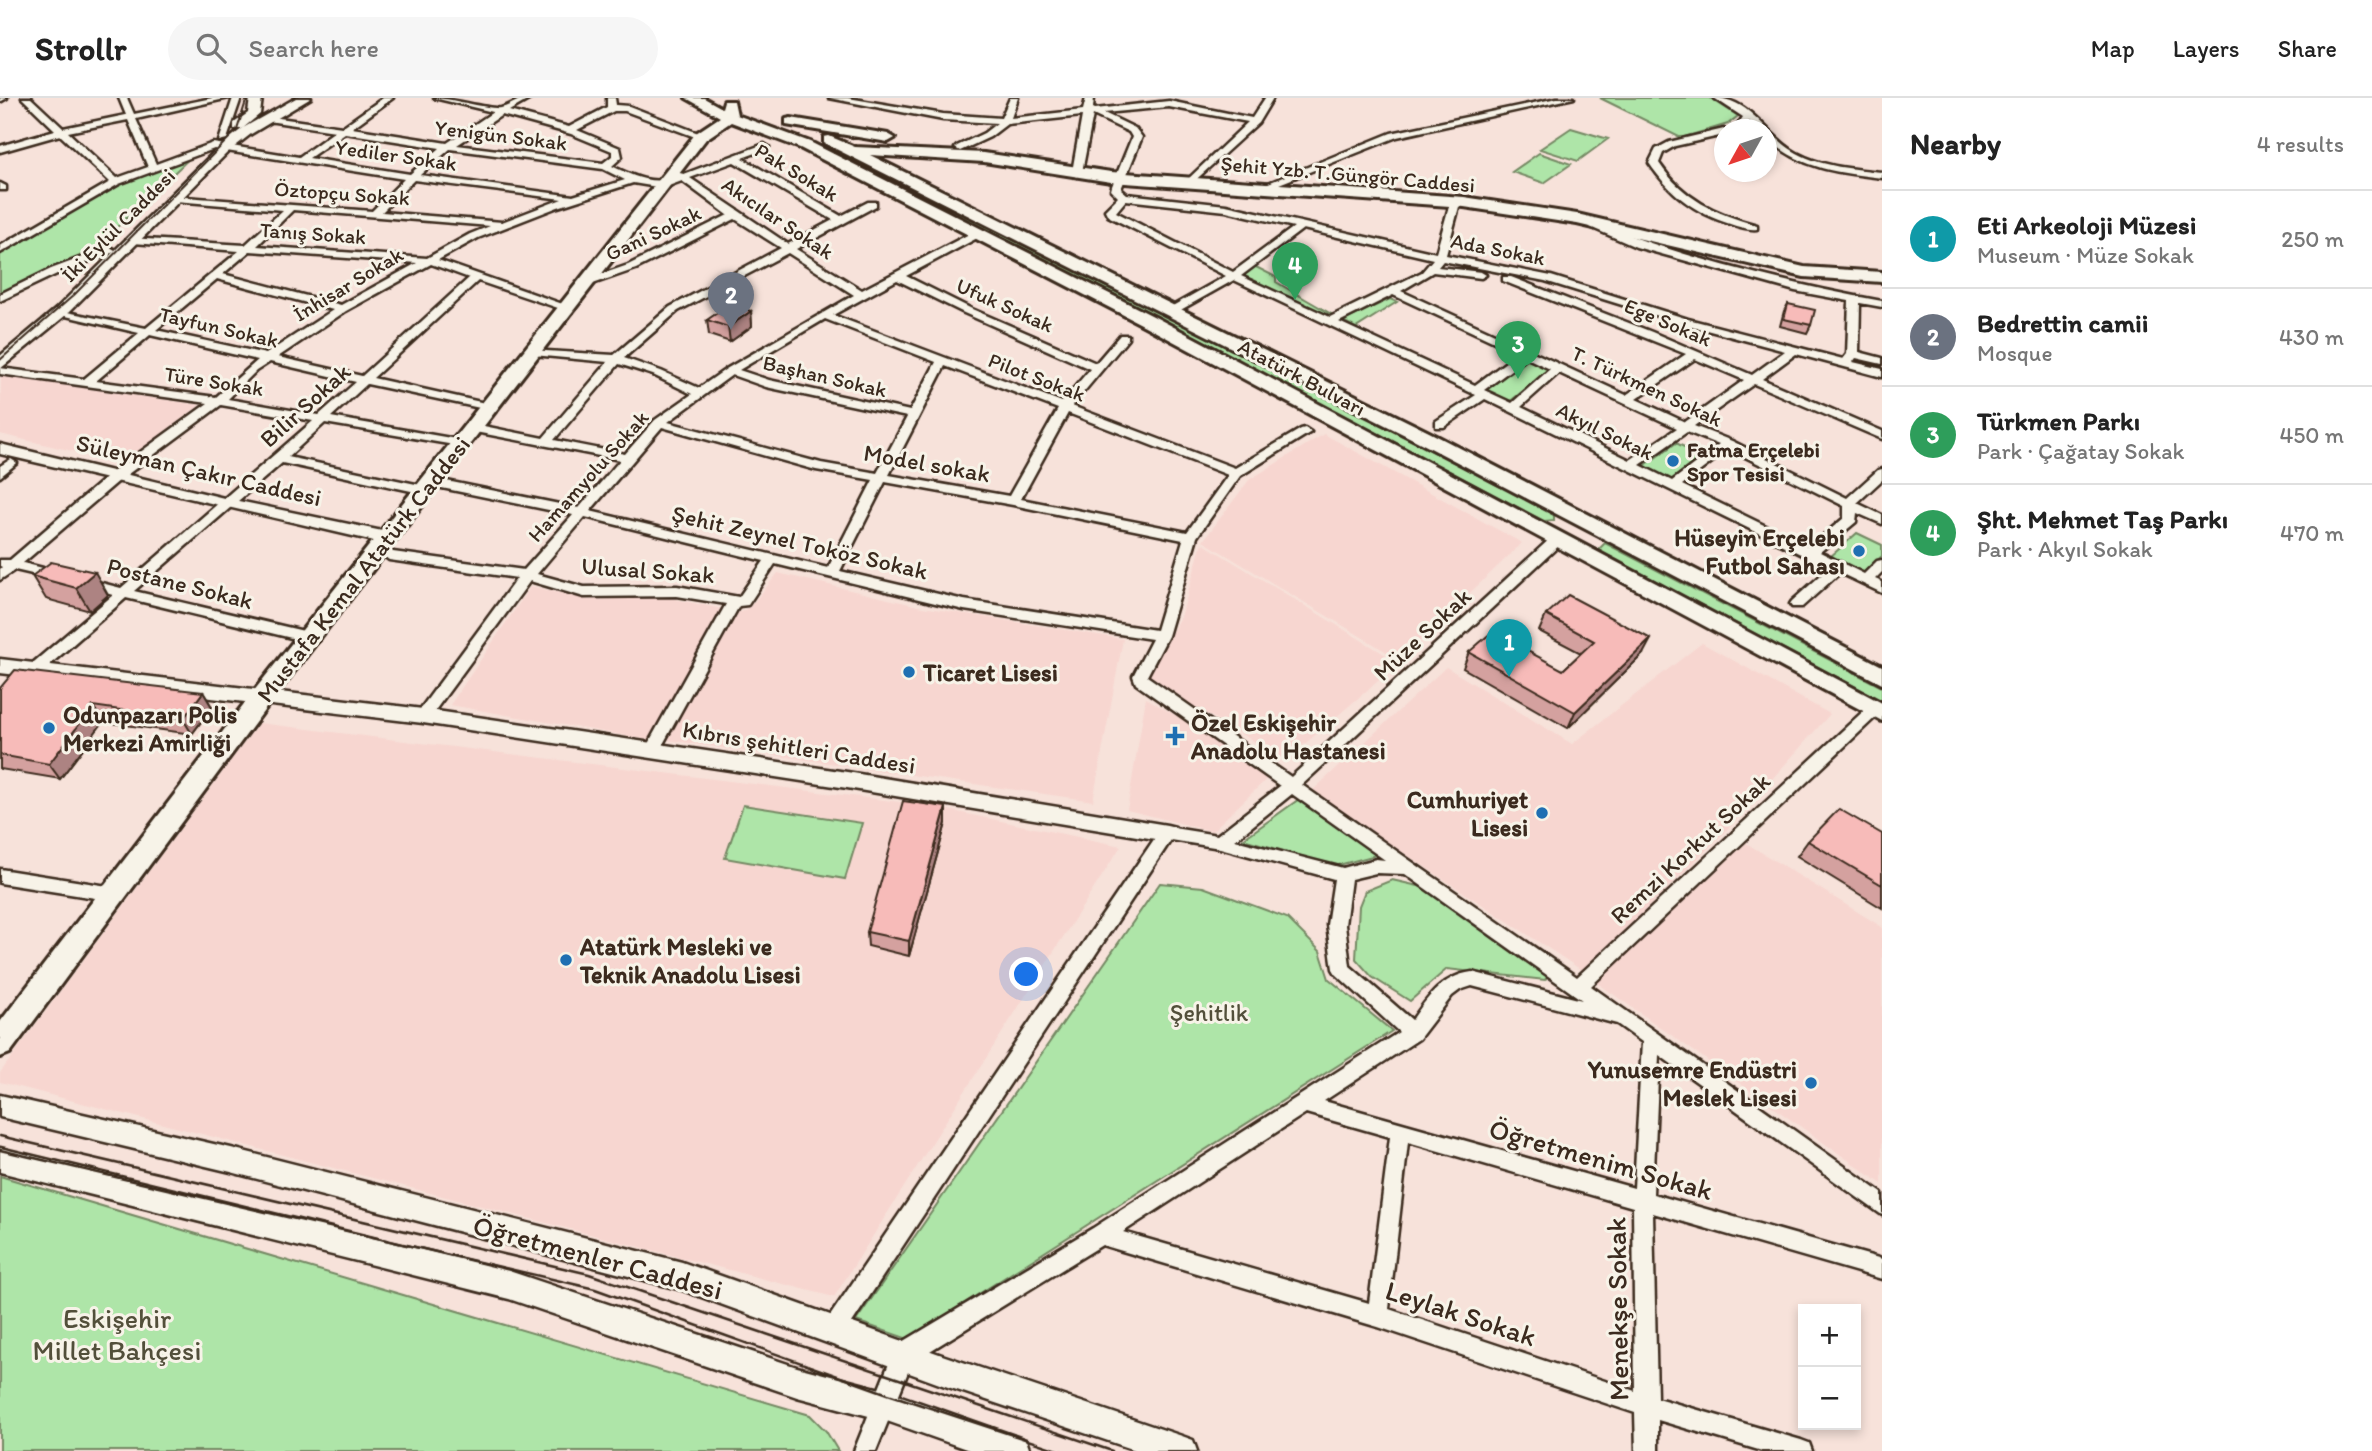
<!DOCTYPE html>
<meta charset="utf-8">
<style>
:root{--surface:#fff;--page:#f6f6f6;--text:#222;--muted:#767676;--line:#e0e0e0;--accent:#ea580c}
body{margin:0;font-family:Itim,sans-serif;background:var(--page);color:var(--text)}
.controls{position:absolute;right:21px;bottom:21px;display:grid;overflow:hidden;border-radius:0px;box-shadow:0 4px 10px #0003}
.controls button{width:63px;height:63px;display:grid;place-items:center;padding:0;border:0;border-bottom:2px solid var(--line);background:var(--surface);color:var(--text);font:35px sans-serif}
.compass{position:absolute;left:1714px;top:21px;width:63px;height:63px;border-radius:50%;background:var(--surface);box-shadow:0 4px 10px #0003;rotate:230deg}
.you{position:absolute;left:1027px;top:877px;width:24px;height:24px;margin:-18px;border:5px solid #fff;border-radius:50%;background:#1a73e8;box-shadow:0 0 0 10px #1a73e833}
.badge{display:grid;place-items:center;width:46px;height:46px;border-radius:50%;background:var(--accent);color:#fff;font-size:23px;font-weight:700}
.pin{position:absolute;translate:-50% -58px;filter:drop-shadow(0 2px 4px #0008)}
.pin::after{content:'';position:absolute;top:37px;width:24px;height:21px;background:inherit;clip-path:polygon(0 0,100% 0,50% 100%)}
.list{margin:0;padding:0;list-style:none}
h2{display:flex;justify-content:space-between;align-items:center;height:91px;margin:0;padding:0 28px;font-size:30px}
h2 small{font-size:23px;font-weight:400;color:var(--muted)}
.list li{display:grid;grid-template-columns:46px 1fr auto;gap:21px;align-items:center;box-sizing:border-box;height:98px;padding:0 28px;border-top:2px solid var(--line)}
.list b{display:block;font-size:26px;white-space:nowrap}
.list p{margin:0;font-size:23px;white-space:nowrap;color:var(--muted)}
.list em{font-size:23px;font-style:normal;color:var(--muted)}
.icon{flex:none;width:38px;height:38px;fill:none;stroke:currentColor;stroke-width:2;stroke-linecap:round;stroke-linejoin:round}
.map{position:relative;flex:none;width:1882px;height:1353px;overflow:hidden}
header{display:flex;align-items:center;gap:42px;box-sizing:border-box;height:98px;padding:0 35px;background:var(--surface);border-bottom:2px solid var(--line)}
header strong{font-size:33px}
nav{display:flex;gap:38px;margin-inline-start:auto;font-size:24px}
.search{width:490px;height:63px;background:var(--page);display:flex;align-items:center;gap:18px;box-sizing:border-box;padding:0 24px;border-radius:38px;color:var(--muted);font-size:26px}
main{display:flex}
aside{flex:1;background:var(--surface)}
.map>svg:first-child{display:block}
.built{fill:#f7d6d0}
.green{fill:#aee5a8;stroke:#748863;stroke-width:2}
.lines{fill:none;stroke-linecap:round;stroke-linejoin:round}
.street-casing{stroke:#3b2a1e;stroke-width:5}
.secondary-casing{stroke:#3b2a1e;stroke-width:5}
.primary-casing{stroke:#3b2a1e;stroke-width:6}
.street{fill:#f7f3e8;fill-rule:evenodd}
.secondary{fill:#f7f3e8;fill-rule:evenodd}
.primary{fill:#f7f3e8;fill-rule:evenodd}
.tram-far1{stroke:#3b2a1e;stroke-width:2}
.tram{stroke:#3b2a1e;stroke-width:2.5}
.wall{fill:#d4a19f;stroke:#3b2a1e;stroke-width:2}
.shaded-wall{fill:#ad8382;stroke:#3b2a1e;stroke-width:2}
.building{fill:#f7bbb9;stroke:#3b2a1e;stroke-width:2}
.poi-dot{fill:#1f6fb2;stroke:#f7f3e8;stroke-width:2.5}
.labels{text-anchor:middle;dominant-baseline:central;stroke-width:6;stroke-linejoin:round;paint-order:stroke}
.far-street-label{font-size:21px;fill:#3b2a1e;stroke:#f7f3e8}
.far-poi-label{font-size:21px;font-weight:bold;fill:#3b2a1e;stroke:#f7f3e8;text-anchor:start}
.street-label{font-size:24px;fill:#3b2a1e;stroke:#f7f3e8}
.poi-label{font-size:24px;font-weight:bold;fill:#3b2a1e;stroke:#f7f3e8;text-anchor:start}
.park-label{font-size:24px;fill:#524f3a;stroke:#f7f3e8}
.near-street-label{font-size:28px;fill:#3b2a1e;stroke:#f7f3e8}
.near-park-label{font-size:28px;fill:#524f3a;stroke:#f7f3e8}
</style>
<header>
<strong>Strollr</strong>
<div class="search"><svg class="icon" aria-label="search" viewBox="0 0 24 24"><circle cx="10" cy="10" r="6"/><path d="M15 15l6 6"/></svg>Search here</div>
<nav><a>Map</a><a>Layers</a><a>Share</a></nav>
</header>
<main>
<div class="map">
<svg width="1882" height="1353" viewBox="0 0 1882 1353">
<rect width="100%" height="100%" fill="#f7e2da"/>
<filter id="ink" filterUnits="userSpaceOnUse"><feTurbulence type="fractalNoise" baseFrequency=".0143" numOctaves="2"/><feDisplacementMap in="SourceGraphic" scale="14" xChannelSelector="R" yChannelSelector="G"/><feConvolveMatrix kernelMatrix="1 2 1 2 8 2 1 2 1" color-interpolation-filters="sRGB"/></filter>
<g filter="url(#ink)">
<path class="built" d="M1,278L200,307L124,365L0,336Z
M1324,336L1522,445L1400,562L1203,443L1249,382Z
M1202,445L1399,565L1286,662L1145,580L1181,519Z
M778,475L922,509L1123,541L1093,703L661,641L734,517L750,509Z
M531,488L589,502L665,499L727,512L649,642L450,607Z
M1702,545L1830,616L1723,736L1583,873L1311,694L1446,569L1572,646Z
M1146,600L1273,675L1212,733L1127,712Z
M259,625L924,707L1121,748L834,1199L0,984V975Z
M1746,745L1882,829V1086L1596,884Z"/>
<path class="green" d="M1600,0H1710L1738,18L1728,26L1681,40Z
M1571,30L1608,41L1578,63L1540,51Z
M195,55L92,153L48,171L0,195V155L122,86Z
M1539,55L1571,66L1544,85L1512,74Z
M852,60L1245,255L1554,417V422L1544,423L1116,198L847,64Z
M1250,166L1276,179V184L1338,220L1330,224L1234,178Z
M1390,201L1397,204L1356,230L1343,223Z
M1524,260L1550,271L1508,305L1483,293Z
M1676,345L1703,358L1671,382L1644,368Z
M1857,435L1882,447V458L1863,475L1830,459Z
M1605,445L1882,589V603L1598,452Z
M1302,699L1380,756L1335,768L1243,741Z
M743,707L862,725L845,781L725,760Z
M1392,782L1427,790L1548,877L1545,882L1447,871L1410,903L1372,879L1356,861L1359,808L1365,793Z
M1160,785L1203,789L1287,820L1320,853L1329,881L1392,933L908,1241L856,1223Z
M0,1078L810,1317L826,1333L838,1353H0Z"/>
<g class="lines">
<defs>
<path id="street" d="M0,0H7L0,4Z
M22,0H31L63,30L126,17L119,0H127L134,16L212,0H229L136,21L156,66L213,45L299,59L335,33L268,23L265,22V18L342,29L383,0H393L352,30L447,45L493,14L434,0C450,0 491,12 501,10C513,7 517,0 532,0L509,13L569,29L607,9V0H615L616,7L629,8L706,38L698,40L625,13H614L577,32L620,50L622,59L612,68C633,78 652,88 676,79L675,74L684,76L764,46L769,49L767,51L742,60L841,118L868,104H876V108L796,151L862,192L973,134H981V138L906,178L972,211L1096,265L1120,237H1128V241L1072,308L1235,370L1301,331L1305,330L1311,334L1240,378L1197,439L1168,538L1147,578L1291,679L1553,438H1563V444L1302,687L1577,879L1870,607H1880V615L1591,888L1882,1095V1117L1659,957L1653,1096L1882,1161V1181L1653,1115L1657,1300L1801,1342L1809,1345L1812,1353H1762L1658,1322V1353H1636L1635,1315L1378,1229L1102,1147L912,1264L876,1353H854L896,1248L1093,1130L1399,934L1336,876L1333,871L1327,827L1334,781L1220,750L1171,742L842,1240L834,1243L826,1240L823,1232L826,1224L1161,731L1167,729L1217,737L1280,688L1136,586L1133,578L1152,541L964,512L775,466L748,507L739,508L657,657L652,659L644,653L726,506L677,498L584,499L530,483L428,622H418L415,618L418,614L517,480L389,462L373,450L375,447H385L393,454L524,472L573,417L432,388L426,384L432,380L579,410L620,362L470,333V327L474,326L543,340L608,264L533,257L529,256V252L614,257L670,209L781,150L735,121L636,171L590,187H582V183L628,167L728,117L682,83L663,90L633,85L558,109L478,140L438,162L574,210L564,212L478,183L373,280L494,307V313L367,286L331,319L462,342L466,343V349L325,325L288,359L430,389V395L425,396L282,365L134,493L308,534L315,539L313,542L308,544L126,500L38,577H28L26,573L28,569L113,497L81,489L79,486L81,483L86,481L121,490L313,323L221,307L120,382L23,465L63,475L65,478L63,481L58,482L15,472L0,482V471L2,469L0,468V462H10L110,376L208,305L0,276V270L84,281L139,235L57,216V212L146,230L239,153L133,145L128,142L129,140L245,147L283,112L175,103L172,102V98L372,113L404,81L214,51L119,86L0,155V148L110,84L60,37L0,54V48L55,32ZM502,17L571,36L612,53V58L603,65L457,47ZM128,22L148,69L117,80L68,34ZM345,35L440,50L410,76L309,60ZM450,51L603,71L625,82L573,98L420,77ZM734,64L833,122L788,146L690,80ZM414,82L562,101L502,124L382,114ZM293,112L490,128L470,136L427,160L257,148ZM250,153L417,165L341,207L223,176ZM788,155L854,197L726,271L699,290L661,273L624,260L678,213ZM431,166L469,180L362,278L278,259L346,213ZM217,181L333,212L266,256L156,232ZM897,182L964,215L1090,271L1062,304L833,217ZM825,221L936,264L910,313L769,282L739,272ZM150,237L258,262L216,299L96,283ZM270,264L356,284L319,317L228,301L256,273ZM619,266L653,277L692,296L655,322L625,356L554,342ZM945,268L1058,311L1009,398L889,377ZM732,277L766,289L907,319L877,375L821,365L668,324ZM1068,315L1228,377L1187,434L1021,401ZM662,329L816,372L873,382L828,470L590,413ZM885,384L1013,407L1183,442L1156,532L964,502L840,473ZM585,419L764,463L739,499L677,488L584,489L537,476ZM1292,696L1385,762L1376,761L1343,770L1235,742ZM1376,775L1405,776L1582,902L1472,874C1442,878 1428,899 1412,922L1350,868L1345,827L1351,781ZM1472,888L1617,926L1642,944L1634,1090L1324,1003L1419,941L1452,898L1460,892ZM1306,1015L1390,1039L1369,1205L1123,1134ZM1408,1044L1633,1109L1635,1293L1389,1211Z
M233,0H241L227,41L219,43Z
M829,0H848L943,16L1001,20L1010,0H1018L1011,20L1083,12L1086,0H1094L1093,10L1095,11L1169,3L1252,20L1265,0H1273L1258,25L1189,88L1184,85L1186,83L1248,24L1169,9L1104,15L1135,30L1142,39L1121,91L1127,96L1226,107L1436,155L1450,105L1455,102L1460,105L1446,157L1551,178L1688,221L1843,261L1847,256L1849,203L1795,193L1636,149L1574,122L1583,120C1679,159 1780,184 1882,203V209L1860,205L1859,254L1882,260V266L1856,260L1853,264L1882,271V279L1796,256L1762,281L1882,333V341L1754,286L1694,328L1732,343L1847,400L1878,372L1882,371V382L1857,405L1882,417V426L1857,415L1856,424L1820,454L1864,476L1877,463L1882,462V474L1875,481L1882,484V495L1840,475L1802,509H1792L1790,506L1792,503L1829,470L1485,301L1444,329H1436V323L1476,297L1234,182L1177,214H1169V210L1226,178L1108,118L1105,112L1118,99L1111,92L1112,88L1132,39L1129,34L1093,17L1082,74L1077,77L1072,74L1082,18L1007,26L990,39L960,53L955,50L957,48L984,35L997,25L943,22ZM1126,102L1226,113L1294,129L1233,174L1116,114ZM1303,131L1433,161L1422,174L1330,219L1241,178ZM1443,163L1545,183L1680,225L1785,253L1752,277L1652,234L1511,179H1503V183L1686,256L1626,297L1533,254L1532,251L1525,250L1401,193L1433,174L1481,180L1486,177L1481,174L1438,169ZM1393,197L1518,255L1475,287L1339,224ZM1527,260L1550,271L1512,305L1484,292ZM1695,261L1744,282L1685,324L1636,301ZM1559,275L1677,330L1630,362L1521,309ZM1687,334L1719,347L1672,383L1640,367ZM1729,351L1844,408V420L1809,449L1682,387Z
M1557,0H1574L1397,39L1269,90L1261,88L1391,35Z
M1714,0C1751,0 1767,39 1797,55C1823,69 1854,71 1882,74V80C1838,75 1800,71 1766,39V32H1758L1749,23L1743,32H1734L1743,19Z
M1724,31V37L1675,48L1663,55L1659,65C1683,101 1716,116 1757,127V131C1748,132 1739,129 1730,126C1695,115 1670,96 1649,65L1656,51L1669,44Z
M0,85L6,88V92H0Z
M110,149L115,152L114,154L59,175L0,203V196L51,171Z
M11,361L17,365L0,379V368Z
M0,771L114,789L120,791L122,796L120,801L114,803L0,785Z"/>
<path id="secondary" d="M250,0H262L260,16L242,31H234V25L248,15Z
M296,0H311L251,36L228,54L66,217L0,271V258L56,211L220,48L243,30Z
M0,346L224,400L387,434L396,440L387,446L0,356Z
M0,561L423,611L847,674L1167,727L1175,729L1178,735L1175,741L1167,743L847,690L423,625L0,575Z
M0,997L231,1050L682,1164L945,1258L1182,1338L1193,1342L1197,1353H1138L945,1288L682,1192L231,1074L0,1019Z
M0,1050L509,1173L797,1269L884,1292L1026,1342L1030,1353H972L884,1322L797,1299L509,1201L0,1074Z"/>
<path id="primary" d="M686,0H704L722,10L724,3H734L737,17L810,44L1155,219L1882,605V623L1143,227L800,50L731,24L706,41L269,606L10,955L0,959V924L253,594L696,35L720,19Z
M791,20L888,36L895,40L888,44L786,27V21Z
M829,38L855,49L984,55L1111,74L1464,99L1577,116L1804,169L1882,174V184L1804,179L1577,126L1464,109L1111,84L984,64L870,57L1429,334L1882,568V586L1415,342L824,45V39Z"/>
</defs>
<use href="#street" class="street-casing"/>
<use href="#secondary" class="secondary-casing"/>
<use href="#primary" class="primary-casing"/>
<use href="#street" class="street"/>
<use href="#secondary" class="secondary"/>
<use href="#primary" class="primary"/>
<path class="tram-far1" d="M0,262L74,197L237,32L247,0"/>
<path class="tram" d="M0,1038L589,1176L1112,1353
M0,1052L595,1191L888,1296L1061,1353"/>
</g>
<path class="wall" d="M1788,206L1811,227L1807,235L1780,228L1784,213Z
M751,213L752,228L730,244L709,237L707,222Z
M32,478L108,497L90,513L46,501Z
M1546,517L1643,556L1568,630L1463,570L1469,554L1563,572L1581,555L1539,533Z
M0,590L203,594L212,609L192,636L103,624L60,681L0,671Z
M946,709V725L909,858L868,848L867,834Z
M1882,736V810L1797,758L1808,743Z"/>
<path class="shaded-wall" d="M751,213L752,228L730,244L728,229Z
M95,474L108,497L90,513L76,490Z
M1651,541L1643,556L1568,630L1575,614Z
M203,594L212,609L192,636L183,621Z
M93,608L103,624L60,681L49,666Z
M946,709V725L909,858V843Z"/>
<path class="building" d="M730,206L751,213L728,229L707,222Z
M1788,206L1815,212L1811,227L1784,221Z
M51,464L95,474L76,490L32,478Z
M1568,497L1651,541L1575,614L1469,554L1492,534L1563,572L1594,543L1546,517Z
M15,572L203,594L183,621L93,608L49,666L0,657V590Z
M903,703L946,709L909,843L867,834Z
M1839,711L1882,736V787L1808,743Z"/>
</g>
<g class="poi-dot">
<circle cx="1673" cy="363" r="7"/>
<circle cx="1859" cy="453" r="7"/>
<circle cx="909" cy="574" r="7"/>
<circle cx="49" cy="630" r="7"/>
<path d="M1171.5 627.5h7v7h7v7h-7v7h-7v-7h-7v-7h7z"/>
<circle cx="1542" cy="715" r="7"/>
<circle cx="566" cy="862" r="7"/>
<circle cx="1811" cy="985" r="7"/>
</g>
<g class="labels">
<g class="far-street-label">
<text transform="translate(501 37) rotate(7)">Yenigün Sokak</text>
<text transform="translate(396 57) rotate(8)">Yediler Sokak</text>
<text transform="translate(797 74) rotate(31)">Pak Sokak</text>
<text transform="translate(1348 76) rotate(5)">Şehit Yzb. T.Güngör Caddesi</text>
<text transform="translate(342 95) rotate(4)">Öztopçu Sokak</text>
<text transform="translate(778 120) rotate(34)">Akıcılar Sokak</text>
<text transform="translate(118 127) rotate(-45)">İki Eylül Caddesi</text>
<text transform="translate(313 135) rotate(4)">Tanış Sokak</text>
<text transform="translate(653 135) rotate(-25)">Gani Sokak</text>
<text transform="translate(1498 151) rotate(11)">Ada Sokak</text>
<text transform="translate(348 186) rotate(-31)">İnhisar Sokak</text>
<text transform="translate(1005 207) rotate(24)">Ufuk Sokak</text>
<text transform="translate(1668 224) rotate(23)">Ege Sokak</text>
<text transform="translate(219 229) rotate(13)">Tayfun Sokak</text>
<text transform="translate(825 278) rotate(13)">Başhan Sokak</text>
<text transform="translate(1037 279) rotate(21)">Pilot Sokak</text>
<text transform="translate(1302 279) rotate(28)">Atatürk Bulvarı</text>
<text transform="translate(214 283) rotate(9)">Türe Sokak</text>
<text transform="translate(1647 288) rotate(25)">T. Türkmen Sokak</text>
<text transform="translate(1605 333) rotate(26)">Akyıl Sokak</text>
<text transform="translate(588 378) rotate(-48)">Hamamyolu Sokak</text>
</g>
<g class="far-poi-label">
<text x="1687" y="351">Fatma Erçelebi<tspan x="1687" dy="24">Spor Tesisi</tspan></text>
</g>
<g class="street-label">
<text transform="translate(305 307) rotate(-42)">Bilir Sokak</text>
<text transform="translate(927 365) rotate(10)">Model sokak</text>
<text transform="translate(199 372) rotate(13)">Süleyman Çakır Caddesi</text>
<text transform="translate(800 444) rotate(13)">Şehit Zeynel Toköz Sokak</text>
<text transform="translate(363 471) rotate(-52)">Mustafa Kemal Atatürk Caddesi</text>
<text transform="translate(648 472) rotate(4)">Ulusal Sokak</text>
<text transform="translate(180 485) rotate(14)">Postane Sokak</text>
<text transform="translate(1422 536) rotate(-43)">Müze Sokak</text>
<text transform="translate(799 649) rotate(9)">Kıbrıs şehitleri Caddesi</text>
<text transform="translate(1690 750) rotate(-43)">Remzi Korkut Sokak</text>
</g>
<g class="poi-label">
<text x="1845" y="439" text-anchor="end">Hüseyin Erçelebi<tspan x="1845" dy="28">Futbol Sahası</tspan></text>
<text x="923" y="574">Ticaret Lisesi</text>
<text x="63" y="616">Odunpazarı Polis<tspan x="63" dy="28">Merkezi Amirliği</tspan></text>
<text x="1191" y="624">Özel Eskişehir<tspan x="1191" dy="28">Anadolu Hastanesi</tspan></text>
<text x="1528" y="701" text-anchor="end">Cumhuriyet<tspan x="1528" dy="28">Lisesi</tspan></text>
<text x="580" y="848">Atatürk Mesleki ve<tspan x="580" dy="28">Teknik Anadolu Lisesi</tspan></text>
<text x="1797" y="971" text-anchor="end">Yunusemre Endüstri<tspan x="1797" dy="28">Meslek Lisesi</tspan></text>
</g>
<g class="park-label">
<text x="1209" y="914">Şehitlik</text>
</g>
<g class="near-street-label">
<text transform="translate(1601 1061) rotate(16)">Öğretmenim Sokak</text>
<text transform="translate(598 1159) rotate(15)">Öğretmenler Caddesi</text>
<text transform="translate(1617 1211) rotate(-91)">Menekşe Sokak</text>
<text transform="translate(1461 1215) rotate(18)">Leylak Sokak</text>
</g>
<g class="near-park-label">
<text x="117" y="1220">Eskişehir<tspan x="117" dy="32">Millet Bahçesi</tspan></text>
</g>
</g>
</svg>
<div class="controls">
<button>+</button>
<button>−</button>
</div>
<svg class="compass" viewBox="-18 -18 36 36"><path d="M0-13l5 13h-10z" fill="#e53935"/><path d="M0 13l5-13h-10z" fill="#767676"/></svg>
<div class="you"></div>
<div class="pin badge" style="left:1509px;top:579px;background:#0f9aa8">1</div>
<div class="pin badge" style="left:731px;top:232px;background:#6b7280">2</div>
<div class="pin badge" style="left:1518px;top:281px;background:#2e9e5b">3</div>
<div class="pin badge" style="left:1295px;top:202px;background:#2e9e5b">4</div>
</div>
<aside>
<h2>Nearby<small>4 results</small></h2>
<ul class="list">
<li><span class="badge" style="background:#0f9aa8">1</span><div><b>Eti Arkeoloji Müzesi</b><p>Museum · Müze Sokak</p></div><em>250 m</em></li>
<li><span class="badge" style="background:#6b7280">2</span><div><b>Bedrettin camii</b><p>Mosque</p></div><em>430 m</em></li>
<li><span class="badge" style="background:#2e9e5b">3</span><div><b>Türkmen Parkı</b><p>Park · Çağatay Sokak</p></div><em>450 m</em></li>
<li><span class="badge" style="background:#2e9e5b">4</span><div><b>Şht. Mehmet Taş Parkı</b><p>Park · Akyıl Sokak</p></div><em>470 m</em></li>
</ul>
</aside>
</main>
